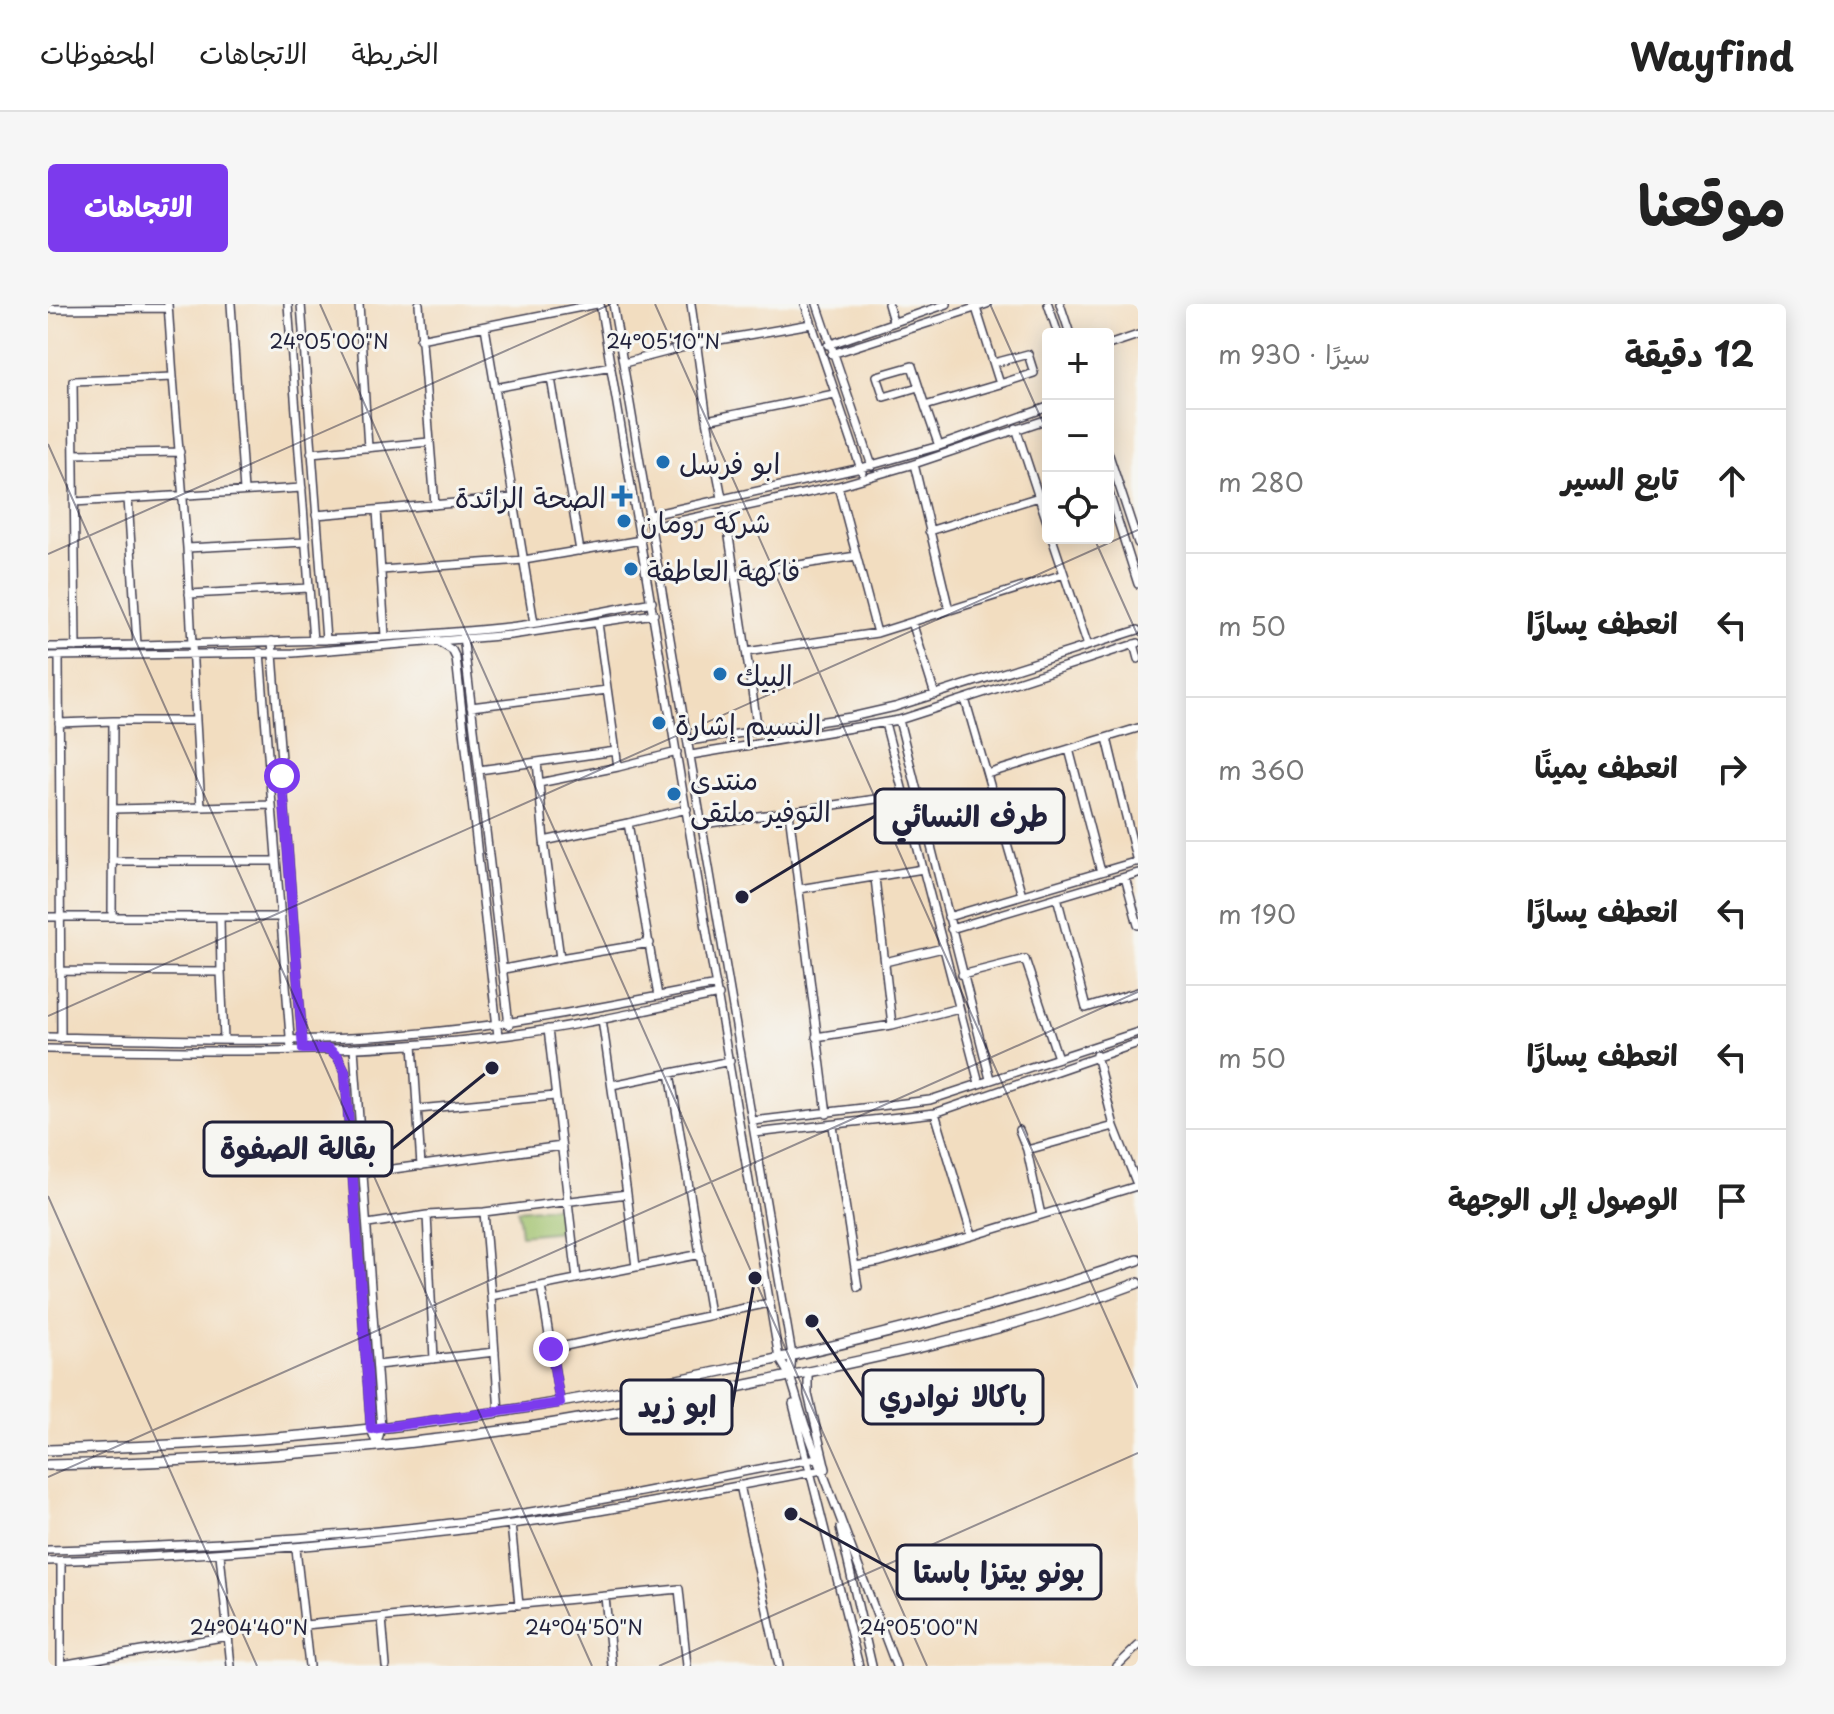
<!DOCTYPE html>
<html lang="ar">
<meta charset="utf-8">
<style>
:root{--surface:#fff;--page:#f6f6f6;--text:#222;--muted:#767676;--line:#e0e0e0;--accent:#7c3aed}
body{margin:0;font-family:"Playpen Sans","Playpen Sans Arabic",sans-serif;background:var(--page);color:var(--text);direction:rtl}
.controls{position:absolute;right:24px;top:24px;display:grid;overflow:hidden;border-radius:8px;box-shadow:0 4px 20px #0003}
.controls button{width:72px;height:72px;display:grid;place-items:center;padding:0;border:0;border-bottom:2px solid var(--line);background:var(--surface);color:var(--text);font:40px sans-serif}
.stop{position:absolute;width:24px;height:24px;margin:-18px;border:6px solid #7c3aed;border-radius:50%;background:#fff}
.stop.end{background:#7c3aed;border-color:#fff;box-shadow:0 2px 8px #0008}
.list{margin:0;padding:0;list-style:none}
h2{display:flex;justify-content:space-between;align-items:center;height:104px;margin:0;padding:0 32px;font-size:34px}
h2 small{font-size:26px;font-weight:400;color:var(--muted)}
.list li{display:grid;grid-template-columns:52px 1fr auto;gap:24px;align-items:center;box-sizing:border-box;height:144px;padding:0 32px;border-top:2px solid var(--line)}
.list b{display:block;font-size:30px;white-space:nowrap}
.list em{font-size:26px;font-style:normal;color:var(--muted)}
.icon{flex:none;width:44px;height:44px;fill:none;stroke:currentColor;stroke-width:2;stroke-linecap:round;stroke-linejoin:round}
.map{position:relative;flex:none;width:1090px;height:1362px;overflow:hidden;direction:ltr;border-radius:8px}
header{display:flex;align-items:center;gap:48px;box-sizing:border-box;height:112px;padding:0 40px;background:var(--surface);border-bottom:2px solid var(--line)}
header strong{font-size:38px}
nav{display:flex;gap:44px;margin-inline-start:auto;font-size:28px}
.intro{display:flex;align-items:center;justify-content:space-between;box-sizing:border-box;height:192px;padding:0 48px}
h1{margin:0;font-size:56px}
.button{padding:20px 36px;border-radius:8px;background:var(--accent);color:#fff;font-size:28px;font-weight:700}
main{display:flex;gap:48px;padding:0 48px}
aside{flex:1;background:var(--surface);border-radius:8px;box-shadow:0 4px 20px #0003}
.map>svg:first-child{display:block}
.green{fill:#9ec069;stroke:#607152;stroke-width:2}
.lines{fill:none;stroke-linecap:round;stroke-linejoin:round}
.minor-casing{stroke:#413e4f;stroke-width:10}
.major-casing{stroke:#413e4f;stroke-width:12}
.minor{stroke:#fff;stroke-width:7}
.major{stroke:#fff;stroke-width:9}
.route{stroke:#7c3aed;stroke-width:10}
.ticks{fill:none;stroke:#22223b;stroke-width:2;stroke-opacity:0.45}
.poi-dot{fill:#1f6fb2;stroke:#f6f6f2;stroke-width:3}
.labels{text-anchor:middle;dominant-baseline:central;stroke-width:6;stroke-linejoin:round;paint-order:stroke}
.poi-label{font-size:28px;fill:#22223b;stroke:#f6f6f2;text-anchor:start}
.ticks-label{font-size:20px;text-anchor:middle;fill:#22223b;stroke:#f6f6f2;stroke-width:6;stroke-linejoin:round;paint-order:stroke}
.leader{fill:none;stroke:#22223b;stroke-width:3}
.callout-dot{fill:#22223b;stroke:#f6f6f2;stroke-width:3}
.callout{fill:#f6f6f2;stroke:#22223b;stroke-width:3}
.callout-label{font-size:30px;text-anchor:middle;font-weight:bold;fill:#22223b}
</style>
<header>
<strong>Wayfind</strong>
<nav><a>الخريطة</a><a>الاتجاهات</a><a>المحفوظات</a></nav>
</header>
<div class="intro"><h1>موقعنا</h1><a class="button">الاتجاهات</a></div>
<main>
<aside>
<h2>12 دقيقة<small>سيرًا · 930 m</small></h2>
<ul class="list">
<li><svg class="icon" aria-label="ahead" viewBox="0 0 24 24"><path d="M12 20V5M6 11l6-6 6 6"/></svg><div><b>تابع السير</b></div><em>280 m</em></li>
<li><svg class="icon" aria-label="left" viewBox="0 0 24 24"><path d="M17 20v-9H6M10 6l-5 5 5 5"/></svg><div><b>انعطف يسارًا</b></div><em>50 m</em></li>
<li><svg class="icon" aria-label="right" viewBox="0 0 24 24"><path d="M7 20v-9h11M14 6l5 5-5 5"/></svg><div><b>انعطف يمينًا</b></div><em>360 m</em></li>
<li><svg class="icon" aria-label="left" viewBox="0 0 24 24"><path d="M17 20v-9H6M10 6l-5 5 5 5"/></svg><div><b>انعطف يسارًا</b></div><em>190 m</em></li>
<li><svg class="icon" aria-label="left" viewBox="0 0 24 24"><path d="M17 20v-9H6M10 6l-5 5 5 5"/></svg><div><b>انعطف يسارًا</b></div><em>50 m</em></li>
<li><svg class="icon" aria-label="arrive" viewBox="0 0 24 24"><path d="M6 21V4h12l-3 4 3 4H6"/></svg><div><b>الوصول إلى الوجهة</b></div></li>
</ul>
</aside>
<div class="map">
<svg width="1090" height="1362" viewBox="0 0 1090 1362">
<rect width="100%" height="100%" fill="#f6f6f2"/>
<filter id="ink" filterUnits="userSpaceOnUse"><feTurbulence type="fractalNoise" baseFrequency=".0125" numOctaves="2"/><feDisplacementMap in="SourceGraphic" scale="16" xChannelSelector="R" yChannelSelector="G"/><feConvolveMatrix kernelMatrix="1 2 1 2 8 2 1 2 1" color-interpolation-filters="sRGB"/></filter>
<filter id="wash" filterUnits="userSpaceOnUse"><feTurbulence type="fractalNoise" baseFrequency=".006" numOctaves="4" result="noise"/><feDisplacementMap in="SourceGraphic" scale="32" xChannelSelector="R" yChannelSelector="G"/><feGaussianBlur stdDeviation="1.8" result="paint"/><feColorMatrix in="noise" values="0 0 0 0 0 0 0 0 0 0 0 0 0 0 0 0 0 1.4 0 .05"/><feComposite in="paint" operator="in"/></filter>
<g filter="url(#wash)">
<rect width="100%" height="100%" fill="#f2ddc0"/>
<path class="green" d="M512,902L514,927L473,931L470,906Z"/>
</g>
<g filter="url(#ink)">
<g class="lines">
<defs>
<path id="minor" d="M183,0L196,187
M240,0L265,337
M253,0L278,336
M311,0L320,144
M371,0L387,201
M552,0L731,1054L742,1072L744,1051L565,0
M643,0L659,116L674,194
M757,0L814,168
M769,0L824,162
M840,0L845,17
M1000,0L1010,30
M1012,0L1022,30
M0,5L120,4
M437,23L486,319
M372,35L549,0
M780,41L899,0
M1060,41L1090,31
M784,50L939,0
M576,59L648,40L763,20
M946,59L980,50L986,69L952,80
M125,73L139,244L148,417
M503,74L532,247
M870,83L836,93L829,72L864,62L877,102L952,80L928,4
M447,84L563,62
M877,102L891,142
M659,116L786,90
M968,124L1000,221
M1060,148L1090,239
M263,149L381,138
M26,150L132,148
M866,160L901,306
M790,182L829,329
M1060,186L1090,280
M80,194L89,341
M26,198L254,184
M329,206L337,332
M677,206L710,427
M268,211L465,194
M603,211L813,164L891,142L1000,103
M604,223L790,182L866,160L1000,115
M881,227L991,193
M1004,234L1040,342
M139,244L258,238
M333,266L476,256L593,236
M687,271L808,252
M141,290L261,284
M864,318L887,391
M415,332L461,721
M224,337L255,745
M391,338L404,346L408,354L450,732
M1086,340L1090,355
M0,343C153,339 308,339 461,323C509,317 556,307 604,298
M28,343L25,77L125,73L120,0
M212,348L243,745
M698,348L829,329L1016,270
M0,352L245,349L463,331L606,310
M11,352L13,734
M917,395L974,591
M423,403L559,386
M851,416L942,775
M11,419L65,417
M837,419L931,779
M1059,434L1089,558
M641,437L803,413L847,403L1090,326
M1021,445L1053,568
M643,451L851,416L1090,339
M489,458L491,479
M570,463L629,448
M431,466L568,447
M939,470L1090,424
M65,505L153,503
M741,508L779,810
M655,520L856,491
M496,537L491,479L570,463L550,319
M64,557H228
M1077,573L1090,621
M827,574L844,721
M751,585L875,565
M1009,593L1038,704L1090,688
M0,613H233
M64,613L65,417H148L153,503L224,501
M900,613L1090,557
M903,625L1090,569
M512,654L602,639
M837,658L895,644
M456,665L512,654L496,537L580,519
M12,667L173,668L172,613
M173,668L176,735
M914,671L977,655L1010,754
M610,692L580,519L639,505
M500,725L529,975
M0,733C117,735 235,740 351,731C458,723 563,701 668,681
M768,733L844,721L911,704
M365,741L373,862
M306,744L333,1124L329,1139
M0,745C154,748 309,751 462,731C532,722 601,705 671,691
M281,745L290,753L297,767L323,1125L329,1141
M1048,751L1066,822
M622,769L662,1010
M564,781L682,757
M370,805L507,792
M887,809L924,932
M705,817L882,796L1090,728
M785,822L810,983
M971,826L979,846L993,911
M707,829L887,809L1090,739
M979,846L1066,822L1090,883
M316,869L514,842
M436,908L443,992
M379,911L386,1055
M320,920L379,911L436,908L579,890L554,715
M807,962L832,958L924,932L1089,882
M588,963L653,950
M493,982L512,1099
M503,1045L721,999
M329,1061L447,1048
M760,1069V1090L778,1165
M742,1072L757,1121L848,1362
M745,1100L811,1362
M451,1109L443,992L588,963L579,890
M692,1181L731,1362
M463,1220L471,1301
M792,1224L824,1362
M248,1245L261,1362
M0,1246C167,1241 336,1232 501,1205C591,1190 680,1170 769,1154
M172,1250L183,1362
M0,1257C166,1252 330,1238 494,1216C587,1203 681,1183 774,1166
M13,1257V1362
M557,1293L564,1362
M334,1314L338,1362
M257,1321L631,1285L639,1362
M13,1361L180,1332
M1069,1362L1090,1342"/>
<path id="major" d="M0,1146C110,1142 221,1137 331,1124C457,1110 582,1087 706,1060C836,1031 964,999 1090,956
M0,1161C151,1158 304,1148 453,1127C545,1115 636,1094 727,1075C850,1049 972,1024 1090,979"/>
</defs>
<use href="#minor" class="minor-casing"/>
<use href="#major" class="major-casing"/>
<use href="#minor" class="minor"/>
<use href="#major" class="major"/>
</g>
</g>
<g class="lines" filter="url(#ink)">
<path class="route" d="M234,472L255,745H281L290,753L297,767L323,1125L512,1099L503,1045"/>
</g>
<path class="ticks" d="M272,0L879,1362M607,0L1090,1084M942,0L1000,130M0,140L544,1362M1046,234L1090,332M0,250L563,0M0,712L1090,226M0,892L209,1362M0,1173L1090,688M611,1362L1090,1149"/>
<g class="poi-dot">
<circle cx="615" cy="158" r="8"/>
<path d="M570 180h8v8h8v8h-8v8h-8v-8h-8v-8h8z"/>
<circle cx="576" cy="217" r="8"/>
<circle cx="583" cy="265" r="8"/>
<circle cx="672" cy="370" r="8"/>
<circle cx="611" cy="419" r="8"/>
<circle cx="626" cy="490" r="8"/>
</g>
<g class="labels">
<g class="poi-label">
<text x="631" y="158">ابو فرسل</text>
<text x="558" y="192" text-anchor="end">الصحة الرائدة</text>
<text x="592" y="217">شركة رومان</text>
<text x="599" y="265">فاكهة العاطفة</text>
<text x="688" y="370">البيك</text>
<text x="627" y="419">النسيم إشارة</text>
<text x="642" y="474">منتدى<tspan x="642" dy="32">التوفير ملتقى</tspan></text>
</g>
</g>
<g class="ticks-label">
<text x="281" y="45">24°05'00"N</text>
<text x="615" y="45">24°05'10"N</text>
<text x="201" y="1331">24°04'40"N</text>
<text x="536" y="1331">24°04'50"N</text>
<text x="871" y="1331">24°05'00"N</text>
</g>
<path class="leader" d="M694 593L827 512M444 764L344 845M764 1017L815 1093M707 974L684 1103M743 1210L849 1268"/>
<g class="callout-dot">
<circle cx="694" cy="593" r="8"/>
<circle cx="444" cy="764" r="8"/>
<circle cx="764" cy="1017" r="8"/>
<circle cx="707" cy="974" r="8"/>
<circle cx="743" cy="1210" r="8"/>
</g>
<g class="callout">
<rect x="827" y="485" width="189" height="54" rx="8"/>
<rect x="156" y="818" width="188" height="54" rx="8"/>
<rect x="815" y="1066" width="180" height="54" rx="8"/>
<rect x="573" y="1076" width="111" height="54" rx="8"/>
<rect x="849" y="1241" width="204" height="54" rx="8"/>
</g>
<g class="callout-label">
<text x="922" y="523">طرف النسائي</text>
<text x="250" y="855">بقالة الصفوة</text>
<text x="905" y="1103">باكالا نوادري</text>
<text x="629" y="1113">ابو زيد</text>
<text x="951" y="1279">بونو بيتزا باستا</text>
</g>
</svg>
<div class="controls">
<button>+</button>
<button>−</button>
<button><svg class="icon" aria-label="locate" viewBox="0 0 24 24"><circle cx="12" cy="12" r="6"/><path d="M12 2v4M12 18v4M2 12h4M18 12h4"/></svg></button>
</div>
<div class="stop" style="left:234px;top:472px"></div>
<div class="stop end" style="left:503px;top:1045px"></div>
</div>
</main>
